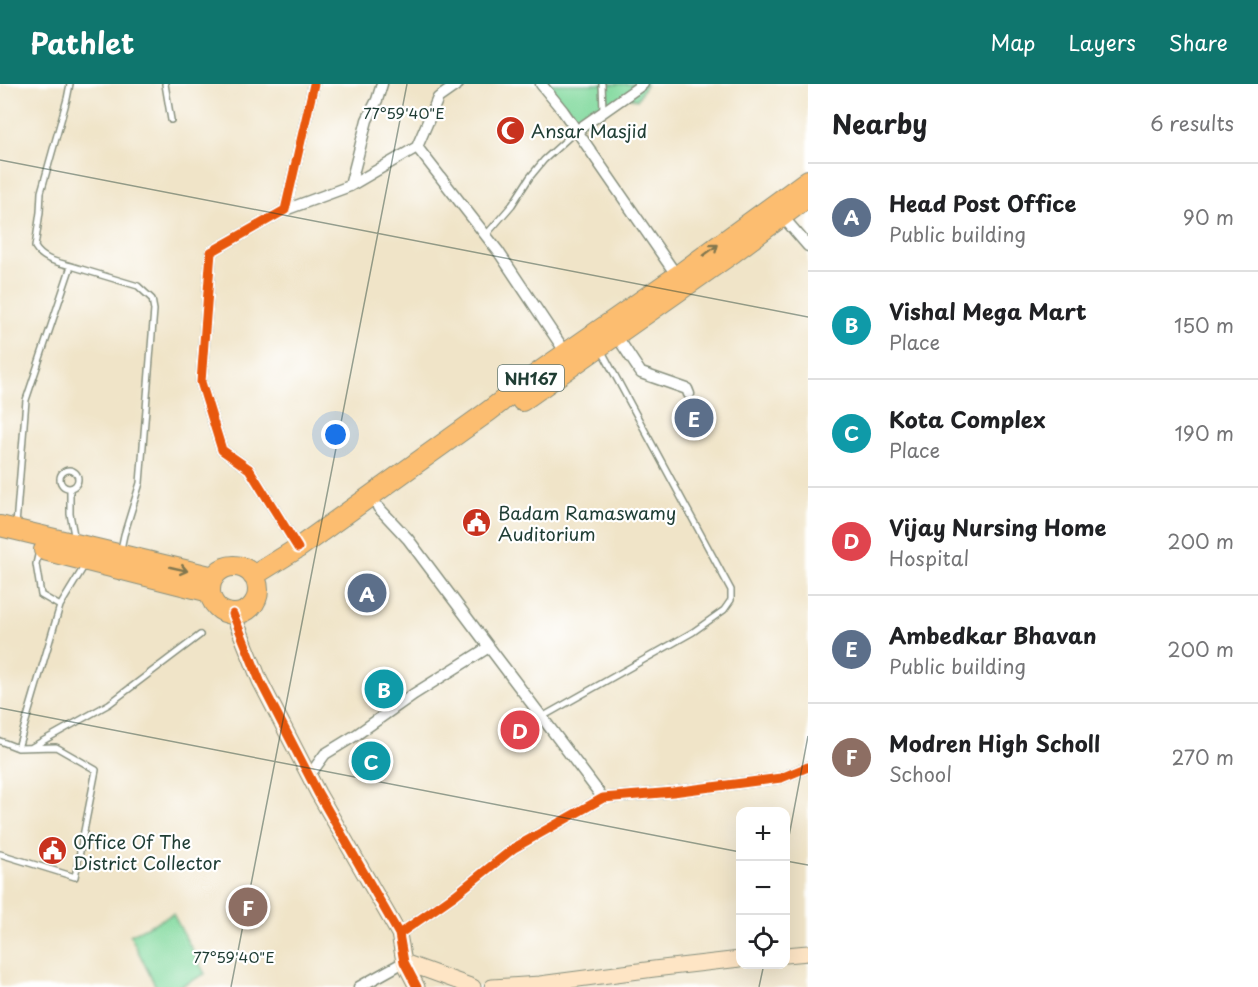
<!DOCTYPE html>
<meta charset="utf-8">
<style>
:root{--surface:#fff;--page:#f6f6f6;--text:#202124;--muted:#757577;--line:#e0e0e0;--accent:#0f766e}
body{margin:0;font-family:"Playpen Sans",sans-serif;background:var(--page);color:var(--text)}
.controls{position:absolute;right:18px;bottom:18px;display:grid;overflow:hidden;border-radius:12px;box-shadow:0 6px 24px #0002}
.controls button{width:54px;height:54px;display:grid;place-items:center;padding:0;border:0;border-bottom:2px solid var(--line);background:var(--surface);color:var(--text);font:30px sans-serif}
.you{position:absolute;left:336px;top:351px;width:21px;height:21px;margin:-15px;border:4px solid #fff;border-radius:50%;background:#1a73e8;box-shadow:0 0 0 9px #1a73e833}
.badge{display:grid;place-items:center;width:39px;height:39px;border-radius:50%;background:var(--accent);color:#fff;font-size:20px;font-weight:700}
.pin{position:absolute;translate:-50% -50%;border:3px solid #fff;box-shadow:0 2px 6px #0006}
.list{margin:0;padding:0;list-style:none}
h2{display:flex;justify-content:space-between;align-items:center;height:78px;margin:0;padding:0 24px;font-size:26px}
h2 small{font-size:20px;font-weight:400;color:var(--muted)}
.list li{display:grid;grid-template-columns:39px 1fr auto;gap:18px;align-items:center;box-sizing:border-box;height:108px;padding:0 24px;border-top:2px solid var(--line)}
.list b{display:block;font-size:22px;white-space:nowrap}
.list p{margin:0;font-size:20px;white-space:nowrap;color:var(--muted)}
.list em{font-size:20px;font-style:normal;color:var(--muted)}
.icon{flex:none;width:33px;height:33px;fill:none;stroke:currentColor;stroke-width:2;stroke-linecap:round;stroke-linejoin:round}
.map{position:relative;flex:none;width:808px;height:903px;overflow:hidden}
header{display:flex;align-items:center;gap:36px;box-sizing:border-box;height:84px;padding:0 30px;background:var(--accent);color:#fff}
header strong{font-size:28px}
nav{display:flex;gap:33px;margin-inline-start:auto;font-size:21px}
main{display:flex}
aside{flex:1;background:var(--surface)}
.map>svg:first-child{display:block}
.green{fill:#81d99d;stroke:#508b68;stroke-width:1.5}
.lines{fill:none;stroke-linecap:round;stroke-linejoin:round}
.lane-casing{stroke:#88907e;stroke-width:8}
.street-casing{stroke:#88907e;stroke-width:13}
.secondary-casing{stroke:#88907e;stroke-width:17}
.highway-casing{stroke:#88907e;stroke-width:22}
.lane{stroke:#fff;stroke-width:5}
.street{stroke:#fff;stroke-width:10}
.secondary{stroke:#fee5c5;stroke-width:15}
.highway{stroke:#fcbd6f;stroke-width:20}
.cycleway-casing{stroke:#fff;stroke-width:13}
.cycleway{stroke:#e8590c;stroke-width:9}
.oneway{stroke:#82774f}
.ticks{fill:none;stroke:#1f3d34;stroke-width:1.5;stroke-opacity:0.45}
.labels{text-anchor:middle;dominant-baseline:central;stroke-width:4.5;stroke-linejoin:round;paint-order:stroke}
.shield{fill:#fff;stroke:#627771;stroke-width:1.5}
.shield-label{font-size:16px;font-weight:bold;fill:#1f3d34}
.poi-label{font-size:18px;fill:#1f3d34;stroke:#fff;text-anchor:start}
.ticks-label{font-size:15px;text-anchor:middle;fill:#1f3d34;stroke:#fff;stroke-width:4.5;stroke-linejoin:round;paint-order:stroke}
</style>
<header>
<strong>Pathlet</strong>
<nav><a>Map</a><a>Layers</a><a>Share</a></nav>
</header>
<main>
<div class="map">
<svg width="808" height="903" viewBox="0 0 808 903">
<rect width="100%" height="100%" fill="#fff"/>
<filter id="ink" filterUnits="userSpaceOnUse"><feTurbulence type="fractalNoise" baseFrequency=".0167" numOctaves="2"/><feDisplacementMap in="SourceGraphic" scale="12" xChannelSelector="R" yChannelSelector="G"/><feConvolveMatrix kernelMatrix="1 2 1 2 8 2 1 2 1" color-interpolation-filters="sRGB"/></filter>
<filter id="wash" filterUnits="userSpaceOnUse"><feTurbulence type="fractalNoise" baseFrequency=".008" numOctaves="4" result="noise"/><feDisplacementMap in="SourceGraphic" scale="24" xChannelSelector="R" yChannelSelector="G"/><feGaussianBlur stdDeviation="1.35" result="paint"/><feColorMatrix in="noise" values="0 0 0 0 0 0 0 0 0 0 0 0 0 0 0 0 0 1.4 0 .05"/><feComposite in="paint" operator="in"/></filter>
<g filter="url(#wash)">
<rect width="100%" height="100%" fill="#f0e4c8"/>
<path class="green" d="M544,0H646L637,16L627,12L577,42Z
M173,830L205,890L179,903H156L130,851Z"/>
</g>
<g filter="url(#ink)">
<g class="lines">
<defs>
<path id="lane" d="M70,0L67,15L41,108L40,128L35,163C43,176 57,178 71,182
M165,0L171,36
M602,0L603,26
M486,151L512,121L530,93L544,76L576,47
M60 395a9 9 0 1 1 18 0a9 9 0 1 1-18 0Z
M70,404V430L75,456
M16,441L26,316L71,182L138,202L152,215L154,226L140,399L124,451L121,465
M39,467L36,480L41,511L60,522
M542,633L693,548L724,526L731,516V506L604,271L602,267
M0,657L18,664L56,663L96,686L75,793L0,770
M32,663L109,620L200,551
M18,664L60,522L85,481"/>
<path id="street" d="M541,0L563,27L677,192
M576,47L643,0
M417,63L438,14L458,0
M350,102L367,36L377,16L382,0
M285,126L350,102L417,63L498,167L566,269
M783,133L808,162
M616,251L641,289L687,305L689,310
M298,464L249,385L222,366L201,298L211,168L285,126L314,0
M489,563L603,714
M309,692L325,670L356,651L414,610L489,563L408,455L378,423
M399,850L455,811L514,764L603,714L673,708L781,694L808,683
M359,903L404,878"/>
<path id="secondary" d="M233,530L260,597L318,709L399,850L404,878L417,903
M786,871L808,869
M404,878L473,903
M492,903L540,900L654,885L740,875"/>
<path id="highway" d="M522,317L734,168L808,113
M0,442L214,493
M44,466L210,508
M210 506a24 24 0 1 1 48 0a24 24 0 1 1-48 0Z
M253,492L298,464L489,327L542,286L677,192L808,96"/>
</defs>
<use href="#lane" class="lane-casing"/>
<use href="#street" class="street-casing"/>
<use href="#secondary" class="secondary-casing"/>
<use href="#highway" class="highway-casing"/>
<use href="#lane" class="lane"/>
<use href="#street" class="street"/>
<use href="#secondary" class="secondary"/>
<use href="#highway" class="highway"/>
<defs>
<path id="cycleway" d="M298,464L249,385L222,366L201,298L211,168L285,126L314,0
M233,530L260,597L318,709L399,850L404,878L417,903
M399,850L455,811L514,764L603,714L673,708L781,694L808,683"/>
</defs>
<use href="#cycleway" class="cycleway-casing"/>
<use href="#cycleway" class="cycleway"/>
</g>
<defs><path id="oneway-shaft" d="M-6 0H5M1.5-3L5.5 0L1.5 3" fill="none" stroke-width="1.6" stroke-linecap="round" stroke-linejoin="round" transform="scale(1.5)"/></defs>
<g class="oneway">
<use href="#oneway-shaft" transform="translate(711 166) rotate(-37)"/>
<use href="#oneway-shaft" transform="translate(179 485) rotate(13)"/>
</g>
</g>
<path class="ticks" d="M0,76L808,233M0,624L740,768M786,768L808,652M786,777L808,781M231,903L407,0M759,903L764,880"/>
<defs>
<symbol id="mosque-disc" viewBox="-11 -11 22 22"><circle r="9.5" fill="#c8321e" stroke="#fff"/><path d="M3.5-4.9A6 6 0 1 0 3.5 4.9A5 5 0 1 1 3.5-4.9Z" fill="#fff"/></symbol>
<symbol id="civic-disc" viewBox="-11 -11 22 22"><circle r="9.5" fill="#c8321e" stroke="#fff"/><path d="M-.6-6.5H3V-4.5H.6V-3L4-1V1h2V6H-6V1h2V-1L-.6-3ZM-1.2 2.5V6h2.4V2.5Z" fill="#fff"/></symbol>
</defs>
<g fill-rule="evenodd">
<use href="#mosque-disc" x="494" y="30" width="33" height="33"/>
<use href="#civic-disc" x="460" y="422" width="33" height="33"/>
<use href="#civic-disc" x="36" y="750" width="33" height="33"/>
</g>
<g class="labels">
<rect class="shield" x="498" y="281" width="66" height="26" rx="4.5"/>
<g class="shield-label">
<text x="531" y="294">NH167</text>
</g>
<g class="poi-label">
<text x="531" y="46">Ansar Masjid</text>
<text x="498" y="428">Badam Ramaswamy<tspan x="498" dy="21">Auditorium</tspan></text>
<text x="73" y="757">Office Of The<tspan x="73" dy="21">District Collector</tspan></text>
</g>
</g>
<g class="ticks-label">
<text x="404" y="35">77°59'40"E</text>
<text x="234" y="879">77°59'40"E</text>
</g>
</svg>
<div class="controls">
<button>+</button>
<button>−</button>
<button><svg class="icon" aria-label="locate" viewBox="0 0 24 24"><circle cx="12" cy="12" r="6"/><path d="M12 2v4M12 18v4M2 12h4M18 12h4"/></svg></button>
</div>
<div class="you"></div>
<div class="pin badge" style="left:367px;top:509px;background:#5c6f8a">A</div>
<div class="pin badge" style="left:384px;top:605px;background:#0f9aa8">B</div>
<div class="pin badge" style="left:371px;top:677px;background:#0f9aa8">C</div>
<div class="pin badge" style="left:520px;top:646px;background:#e0444e">D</div>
<div class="pin badge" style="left:694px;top:334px;background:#5c6f8a">E</div>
<div class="pin badge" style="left:248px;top:823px;background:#8d6e63">F</div>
</div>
<aside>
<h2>Nearby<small>6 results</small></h2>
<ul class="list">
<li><span class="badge" style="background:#5c6f8a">A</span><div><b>Head Post Office</b><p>Public building</p></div><em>90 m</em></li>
<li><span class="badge" style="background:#0f9aa8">B</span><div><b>Vishal Mega Mart</b><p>Place</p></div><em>150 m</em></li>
<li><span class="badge" style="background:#0f9aa8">C</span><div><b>Kota Complex</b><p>Place</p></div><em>190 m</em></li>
<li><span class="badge" style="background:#e0444e">D</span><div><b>Vijay Nursing Home</b><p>Hospital</p></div><em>200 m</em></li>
<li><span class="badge" style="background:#5c6f8a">E</span><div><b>Ambedkar Bhavan</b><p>Public building</p></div><em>200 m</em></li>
<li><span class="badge" style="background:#8d6e63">F</span><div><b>Modren High Scholl</b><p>School</p></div><em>270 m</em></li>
</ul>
</aside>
</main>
